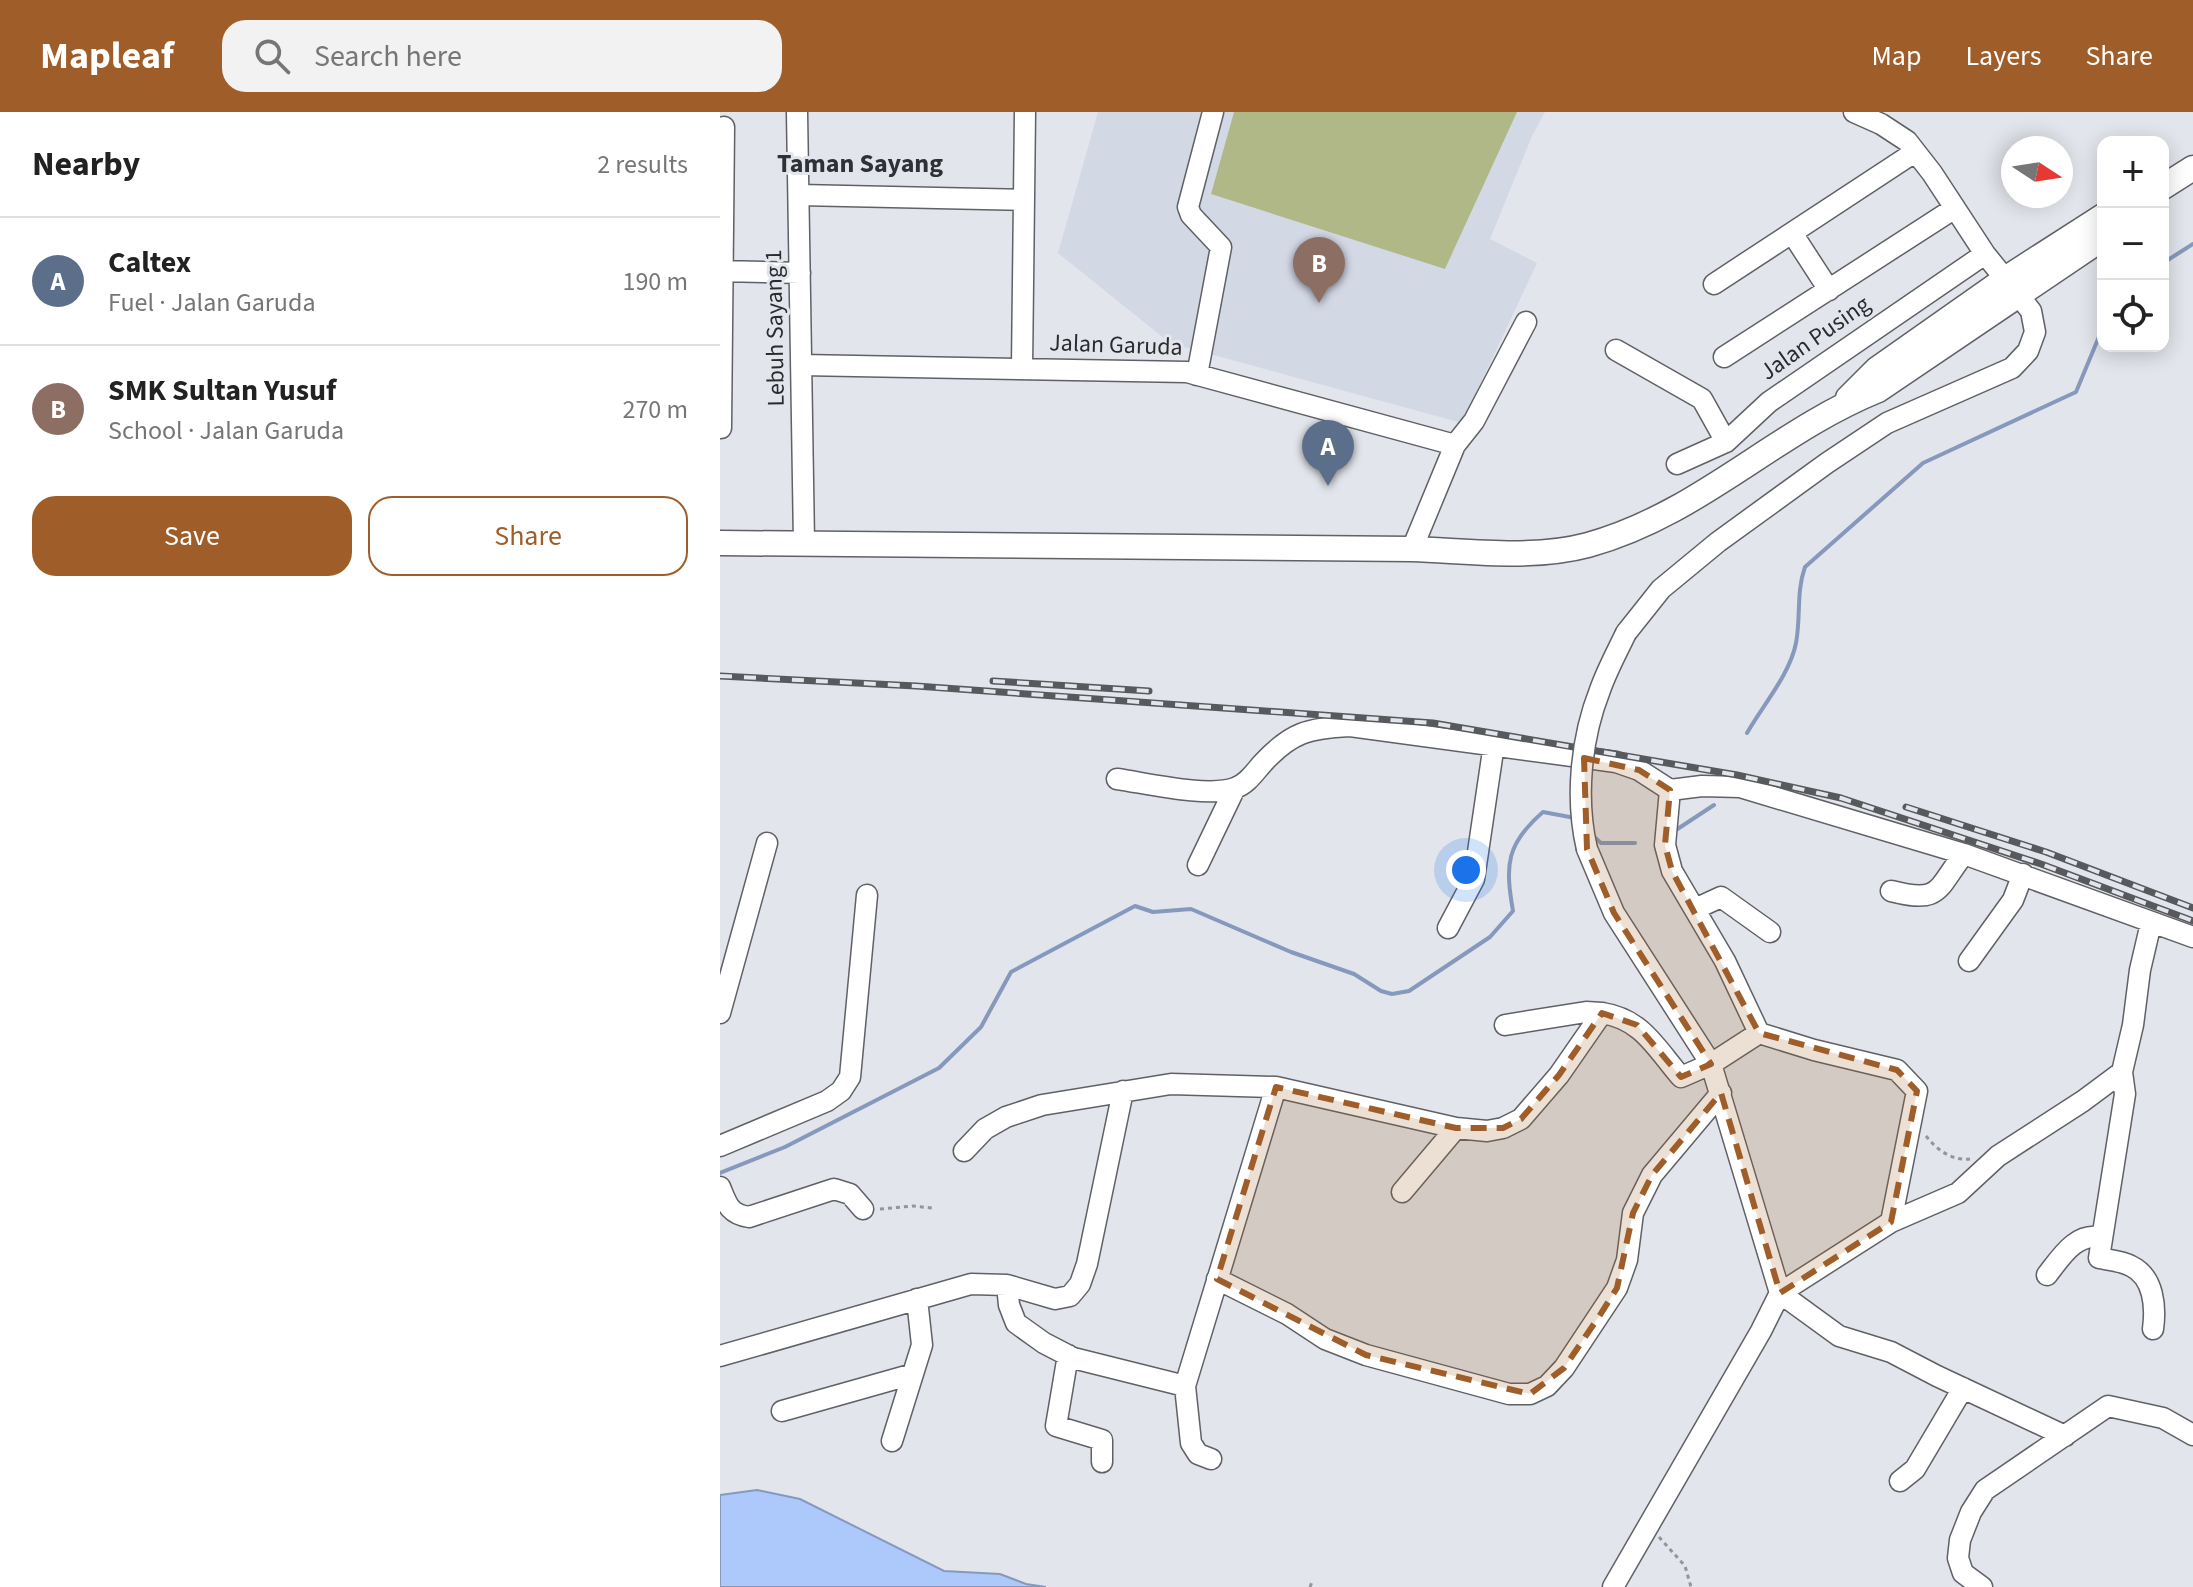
<!DOCTYPE html>
<meta charset="utf-8">
<style>
:root{--surface:#fff;--page:#f2f2f2;--text:#222;--muted:#767676;--line:#e0e0e0;--accent:#9f5e29}
body{margin:0;font-family:"Source Sans 3",sans-serif;background:var(--page);color:var(--text)}
.controls{position:absolute;right:24px;top:24px;display:grid;overflow:hidden;border-radius:16px;box-shadow:0 4px 20px #0003}
.controls button{width:72px;height:72px;display:grid;place-items:center;padding:0;border:0;border-bottom:2px solid var(--line);background:var(--surface);color:var(--text);font:40px sans-serif}
.compass{position:absolute;left:1281px;top:24px;width:72px;height:72px;border-radius:50%;background:var(--surface);box-shadow:0 4px 20px #0003;rotate:102deg}
.you{position:absolute;left:746px;top:758px;width:28px;height:28px;margin:-20px;border:6px solid #fff;border-radius:50%;background:#1a73e8;box-shadow:0 0 0 12px #1a73e833}
.badge{display:grid;place-items:center;width:52px;height:52px;border-radius:50%;background:var(--accent);color:#fff;font-size:26px;font-weight:700}
.pin{position:absolute;translate:-50% -66px;filter:drop-shadow(0 2px 4px #0008)}
.pin::after{content:'';position:absolute;top:42px;width:28px;height:24px;background:inherit;clip-path:polygon(0 0,100% 0,50% 100%)}
.list{margin:0;padding:0;list-style:none}
h2{display:flex;justify-content:space-between;align-items:center;height:104px;margin:0;padding:0 32px;font-size:34px}
h2 small{font-size:26px;font-weight:400;color:var(--muted)}
.list li{display:grid;grid-template-columns:52px 1fr auto;gap:24px;align-items:center;box-sizing:border-box;height:128px;padding:0 32px;border-top:2px solid var(--line)}
.list b{display:block;font-size:30px;white-space:nowrap}
.list p{margin:0;font-size:26px;white-space:nowrap;color:var(--muted)}
.list em{font-size:26px;font-style:normal;color:var(--muted)}
.actions{display:flex;gap:16px;padding:24px 32px}
.actions a{flex:1;padding:18px 0;border:2px solid var(--accent);border-radius:24px;text-align:center;font-size:28px;color:var(--accent)}
.actions .main{background:var(--accent);color:#fff}
.icon{flex:none;width:44px;height:44px;fill:none;stroke:currentColor;stroke-width:2;stroke-linecap:round;stroke-linejoin:round}
.map{position:relative;flex:none;width:1473px;height:1475px;overflow:hidden}
header{display:flex;align-items:center;gap:48px;box-sizing:border-box;height:112px;padding:0 40px;background:var(--accent);color:#fff}
header strong{font-size:38px}
nav{display:flex;gap:44px;margin-inline-start:auto;font-size:28px}
.search{width:560px;height:72px;background:var(--page);display:flex;align-items:center;gap:20px;box-sizing:border-box;padding:0 28px;border-radius:24px;color:var(--muted);font-size:30px}
main{display:flex}
aside{flex:1;background:var(--surface)}
.map>svg:first-child{display:block}
.built{fill:#d3d8e5}
.green{fill:#b1b888}
.water{fill:#adc8fa;stroke:#8699bc;stroke-width:2}
.lines{fill:none;stroke-linecap:round;stroke-linejoin:round}
.stream{stroke:#8699bc;stroke-width:4}
.minor-casing{stroke:#5f6166;stroke-width:23}
.major-casing{stroke:#5f6166;stroke-width:27}
.path{stroke:#93959a;stroke-width:3;stroke-dasharray:4 4;stroke-linecap:butt}
.minor{stroke:#fff;stroke-width:20}
.major{stroke:#fff;stroke-width:24}
.rail-casing{stroke:#57595c;stroke-width:7}
.rail{stroke:#e2e5eb;stroke-width:4;stroke-dasharray:12;stroke-linecap:butt}
.minor-bridge-casing{stroke:#5f6166;stroke-width:23;stroke-linecap:butt}
.minor-bridge{stroke:#fff;stroke-width:20}
.marked{fill:#9f5e29;fill-opacity:0.2;stroke:#9f5e29;stroke-width:6;stroke-dasharray:16 10;stroke-linejoin:round}
.labels{text-anchor:middle;dominant-baseline:central;stroke-width:6;stroke-linejoin:round;paint-order:stroke}
.street-label{font-size:24px;fill:#2a2b2d;stroke:#e2e5eb}
.neighbourhood-label{font-size:26px;font-weight:bold;fill:#2f3135;stroke:#e2e5eb}
</style>
<header>
<strong>Mapleaf</strong>
<div class="search"><svg class="icon" aria-label="search" viewBox="0 0 24 24"><circle cx="10" cy="10" r="6"/><path d="M15 15l6 6"/></svg>Search here</div>
<nav><a>Map</a><a>Layers</a><a>Share</a></nav>
</header>
<main>
<aside>
<h2>Nearby<small>2 results</small></h2>
<ul class="list">
<li><span class="badge" style="background:#5c6f8a">A</span><div><b>Caltex</b><p>Fuel · Jalan Garuda</p></div><em>190 m</em></li>
<li><span class="badge" style="background:#8d6e63">B</span><div><b>SMK Sultan Yusuf</b><p>School · Jalan Garuda</p></div><em>270 m</em></li>
</ul>
<div class="actions"><a class="main">Save</a><a>Share</a></div>
</aside>
<div class="map">
<svg width="1473" height="1475" viewBox="0 0 1473 1475">
<rect width="100%" height="100%" fill="#e2e5eb"/>
<path class="built" d="M378,0H825L812,24L770,127L817,151L742,311L450,231L338,141Z"/>
<path class="green" d="M514,0H797L725,157L491,82Z"/>
<path class="water" d="M37,1378L80,1387L224,1459L280,1462L306,1472L326,1475H0V1383Z"/>
<g class="lines">
<path class="stream" d="M1443,151L1473,132
M1027,621C1043,593 1070,562 1076,531C1081,505 1076,480 1085,455L1203,351L1356,280L1383,215
M956,718L994,693
M872,723L881,731H915
M0,1061L65,1035L219,956L261,915L291,860L415,794L433,800L471,797L571,840L634,862L661,879L672,882L689,879L770,825L793,799C785,753 786,732 823,700L855,706"/>
<defs>
<path id="minor" d="M77,0L84,431
M79,83L304,88
M1072,121L1109,178
M0,159L80,161
M994,172L1195,40
M896,238L982,287L1006,330
M1004,245L1235,96
M81,253L467,260L735,333
M302,256L305,0
M477,263L501,135L471,103L468,95L493,0
M1,316L4,15
M957,352L1006,330L1049,290L1265,142
M692,437L735,333L754,309L806,210
M906,521L941,477L998,430L1107,351L1167,311L1292,256L1308,239L1315,220L1311,199L1265,142L1212,61L1187,29L1161,12L1134,0
M397,667C426,671 488,686 515,676C527,672 534,661 542,652C571,620 589,616 630,614L896,650L919,658L950,678
M867,737L894,801L991,952L1060,1181L1119,1224L1171,1240L1217,1264L1345,1324
M478,753L515,676
M1171,779C1222,792 1216,777 1244,742
M975,797L1001,785L1050,820
M1431,811L1420,858L1413,913L1402,960L1405,982L1379,1146C1389,1148 1402,1149 1411,1154C1434,1165 1436,1195 1433,1217
M728,816L754,767L774,632
M1249,849L1293,788L1303,762
M0,901L47,731
M785,913L866,900L882,901
M1039,921L1094,938L1177,958L1197,979L1171,1110
M0,1034L107,989L121,979L130,965L147,783
M244,1039L265,1017L286,1005L322,993L451,972L556,975L736,1016L767,1019L783,1016L801,1007L839,963L882,901C922,907 936,936 961,965L991,952L1039,921L1005,849L952,759L945,733L950,678L982,674L1020,675L1244,742L1473,825
M0,1075C7,1092 9,1102 29,1105L114,1077L130,1082L143,1097
M682,1080L736,1016
M1327,1163C1341,1145 1357,1119 1382,1126
M497,1167L567,1202L605,1227L646,1243L789,1282H810L827,1274L844,1256L897,1176L907,1148L913,1101L932,1063L1001,981
M287,1173L289,1193L296,1211L324,1231L353,1246L465,1274
M348,1243L336,1314L382,1328V1350
M0,1244L251,1172L287,1173L335,1187L350,1184L360,1172L367,1152L403,979
M62,1299L193,1262
M172,1329L202,1233L197,1187
M491,1347L478,1342L471,1331L465,1274L556,975
M1180,1369L1195,1357L1243,1276
M893,1475L1041,1219L1060,1181L1171,1110L1238,1081L1278,1044L1363,989L1402,960
M1262,1475L1243,1461L1238,1446L1240,1428L1251,1400L1265,1378L1388,1294L1443,1306L1473,1323"/>
<path id="major" d="M1443,75L1473,56
M1128,286L1157,257L1285,167L1383,104
M0,431L692,437C749,439 812,448 868,433C980,402 1054,320 1158,278L1383,126"/>
</defs>
<use href="#minor" class="minor-casing"/>
<use href="#major" class="major-casing"/>
<path class="path" d="M1206,1024C1217,1038 1232,1049 1250,1047
M160,1097L193,1094L212,1096
M939,1425L965,1454L971,1475
M590,1475L592,1470"/>
<use href="#minor" class="minor"/>
<use href="#major" class="major"/>
<defs>
<path id="rail" d="M0,564L196,574L713,611L1017,663L1121,686L1321,752L1473,809
M273,569L429,579
M1186,695L1326,740L1473,796"/>
</defs>
<use href="#rail" class="rail-casing"/>
<use href="#rail" class="rail"/>
<defs>
<path id="minor-bridge" d="M867,737C855,686 861,626 880,578C887,558 897,540 906,521"/>
</defs>
<use href="#minor-bridge" class="minor-bridge-casing"/>
<use href="#minor-bridge" class="minor-bridge"/>
</g>
<path class="marked" d="M864,646L919,658L950,678L945,733L952,759L1039,921L1177,958L1197,979L1171,1110L1060,1181L1001,981L932,1063L913,1101L897,1176L880,1203L844,1256L810,1282L646,1243L497,1167L556,975L736,1016H783L801,1007L839,963L882,901L917,913L961,965L991,952L894,801L867,737Z"/>
<g class="labels">
<g class="street-label">
<text transform="translate(55 216) rotate(-91)">Lebuh Sayang 1</text>
<text transform="translate(1095 226) rotate(-35)">Jalan Pusing</text>
<text transform="translate(396 233) rotate(2)">Jalan Garuda</text>
</g>
<g class="neighbourhood-label">
<text x="140" y="51">Taman Sayang</text>
</g>
</g>
</svg>
<div class="controls">
<button>+</button>
<button>−</button>
<button><svg class="icon" aria-label="locate" viewBox="0 0 24 24"><circle cx="12" cy="12" r="6"/><path d="M12 2v4M12 18v4M2 12h4M18 12h4"/></svg></button>
</div>
<svg class="compass" viewBox="-18 -18 36 36"><path d="M0-13l5 13h-10z" fill="#e53935"/><path d="M0 13l5-13h-10z" fill="#767676"/></svg>
<div class="you"></div>
<div class="pin badge" style="left:608px;top:374px;background:#5c6f8a">A</div>
<div class="pin badge" style="left:599px;top:191px;background:#8d6e63">B</div>
</div>
</main>
